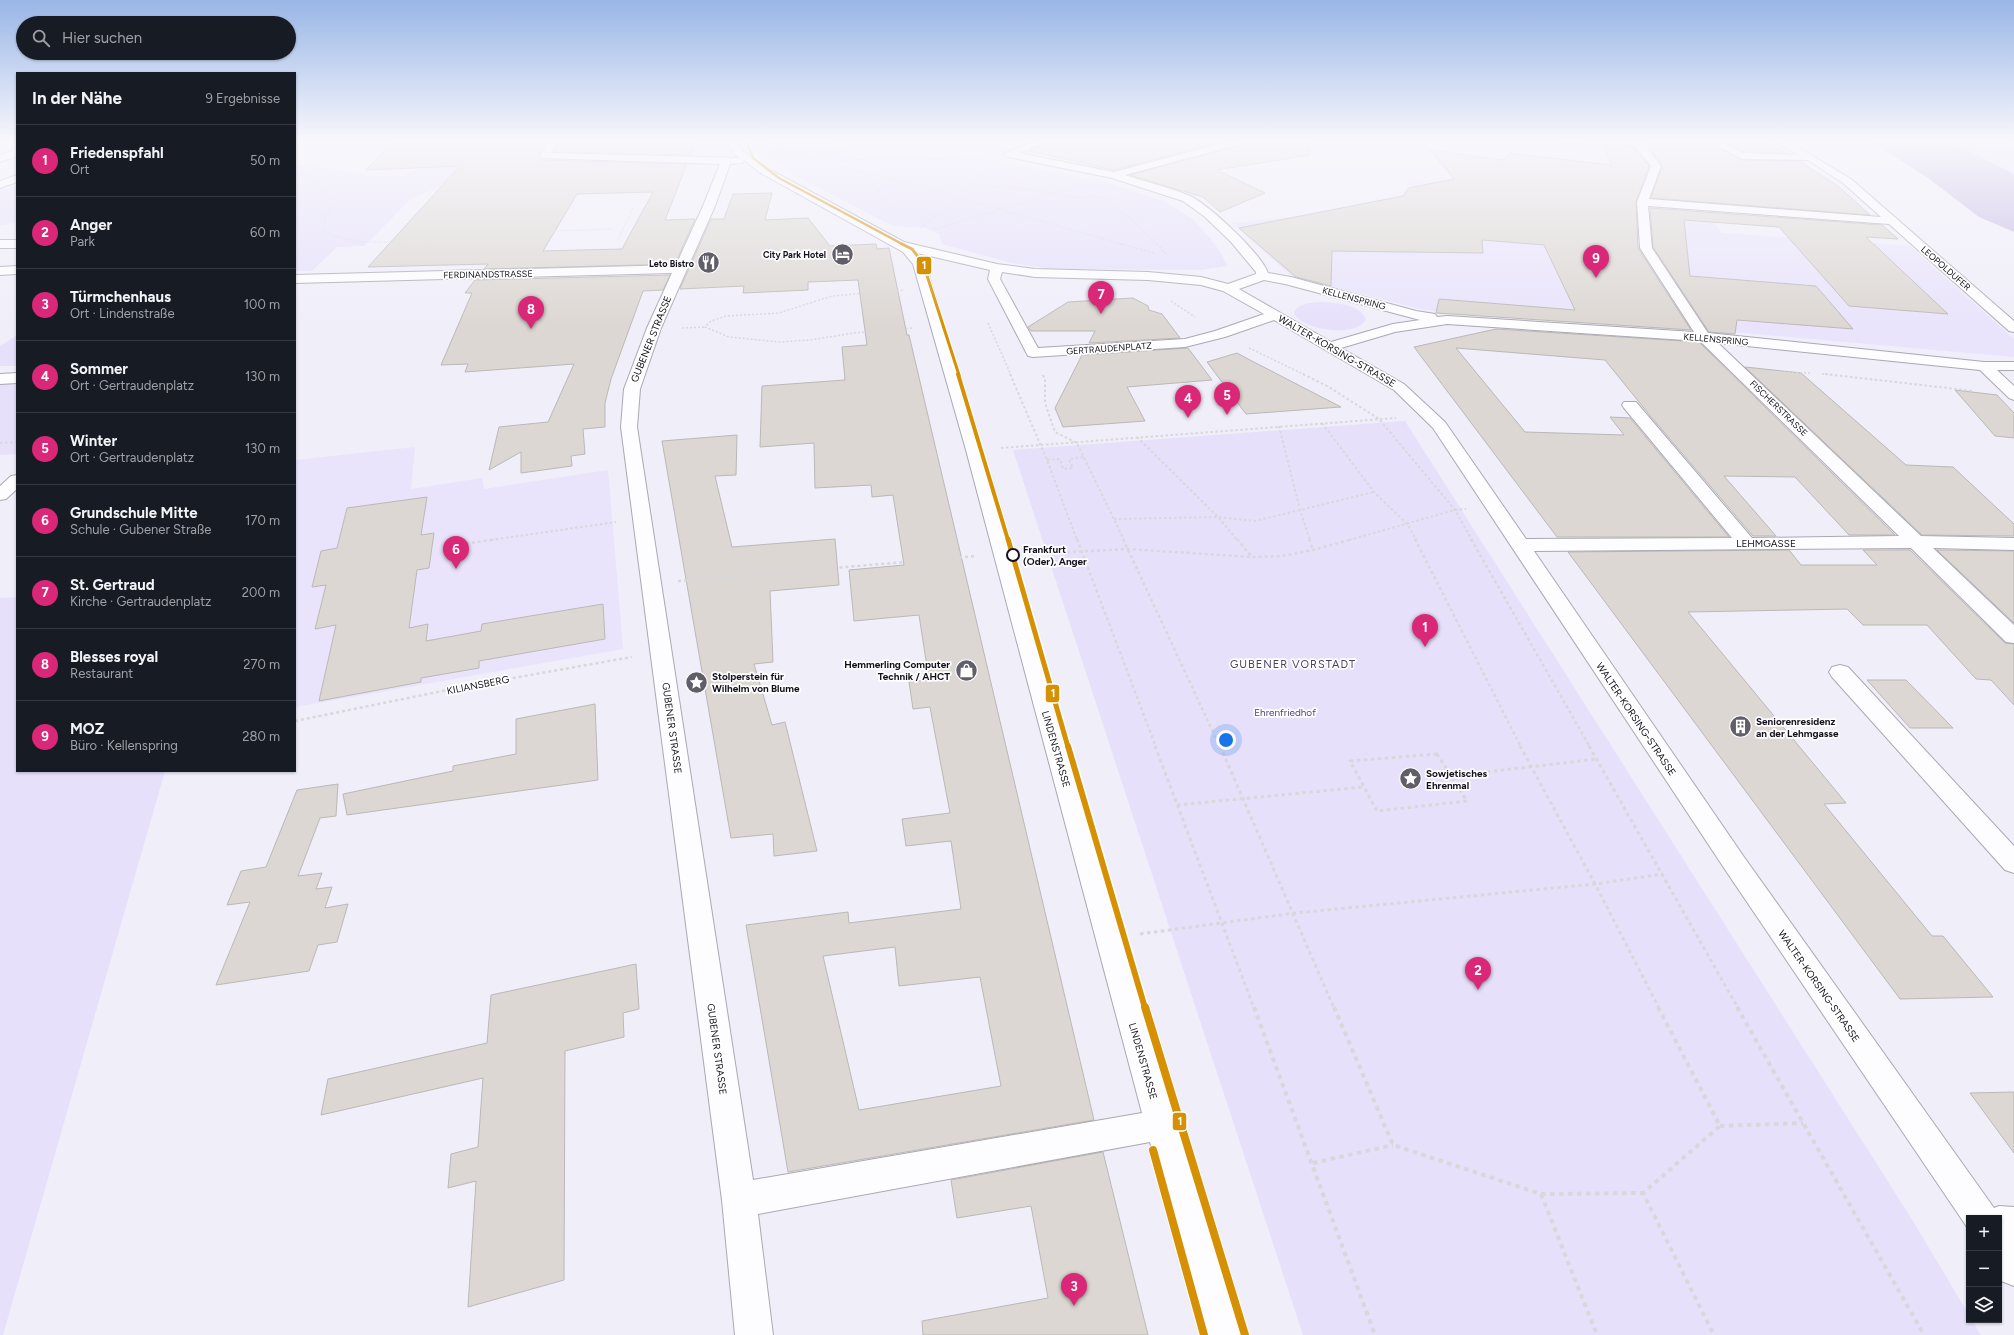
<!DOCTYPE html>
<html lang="de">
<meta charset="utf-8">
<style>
:root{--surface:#171b24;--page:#20242c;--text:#f1f3f6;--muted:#9ea1a6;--line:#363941;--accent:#db2777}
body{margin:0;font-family:Figtree,sans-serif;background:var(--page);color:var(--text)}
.controls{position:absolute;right:12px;bottom:12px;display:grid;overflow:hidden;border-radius:0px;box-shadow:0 1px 3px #0004}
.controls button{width:36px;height:36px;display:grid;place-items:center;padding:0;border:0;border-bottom:1px solid var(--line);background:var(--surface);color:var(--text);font:20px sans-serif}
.you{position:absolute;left:1226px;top:740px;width:14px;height:14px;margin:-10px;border:3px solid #fff;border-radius:50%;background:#1a73e8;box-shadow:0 0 0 6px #1a73e833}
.badge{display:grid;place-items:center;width:26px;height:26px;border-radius:50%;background:var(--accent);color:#fff;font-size:13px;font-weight:700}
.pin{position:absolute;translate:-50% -33px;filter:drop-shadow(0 1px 2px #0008)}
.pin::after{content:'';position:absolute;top:21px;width:14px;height:12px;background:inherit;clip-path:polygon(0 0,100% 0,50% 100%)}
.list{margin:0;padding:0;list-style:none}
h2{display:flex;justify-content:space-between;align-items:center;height:52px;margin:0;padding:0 16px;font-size:17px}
h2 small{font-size:13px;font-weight:400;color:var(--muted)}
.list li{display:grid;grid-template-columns:26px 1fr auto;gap:12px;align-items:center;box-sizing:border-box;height:72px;padding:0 16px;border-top:1px solid var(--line)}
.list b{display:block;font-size:15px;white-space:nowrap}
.list p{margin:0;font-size:13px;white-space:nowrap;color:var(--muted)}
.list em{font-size:13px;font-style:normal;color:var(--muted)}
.icon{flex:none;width:22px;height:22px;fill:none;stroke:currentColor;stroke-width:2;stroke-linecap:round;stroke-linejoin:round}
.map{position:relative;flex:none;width:2014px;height:1335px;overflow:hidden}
.search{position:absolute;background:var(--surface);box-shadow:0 1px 3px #0004;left:16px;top:16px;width:280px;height:44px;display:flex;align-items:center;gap:10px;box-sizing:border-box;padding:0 14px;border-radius:22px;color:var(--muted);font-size:15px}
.panel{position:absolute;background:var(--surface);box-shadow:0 1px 3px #0004;left:16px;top:72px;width:280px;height:700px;border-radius:0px}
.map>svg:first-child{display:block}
.built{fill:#e9e4fb}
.green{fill:#e6e0fb}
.water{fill:#c4bae2}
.building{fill:#dcd7d2;stroke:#bbb8b7;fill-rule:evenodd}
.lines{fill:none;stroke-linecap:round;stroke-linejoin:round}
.minor-casing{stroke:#aaa8b3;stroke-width:2}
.path-far5{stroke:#d8d7db;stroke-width:1;stroke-dasharray:1.5 1.5;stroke-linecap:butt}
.path-far4{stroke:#d8d7db;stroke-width:1.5;stroke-dasharray:2 2;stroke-linecap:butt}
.path-far3{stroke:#d8d7db;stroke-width:2;stroke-dasharray:2.5 2.5;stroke-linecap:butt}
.path-far2{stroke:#d8d7db;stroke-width:2.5;stroke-dasharray:3 3;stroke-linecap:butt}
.path-far1{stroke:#d8d7db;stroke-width:3;stroke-dasharray:3.5 3.5;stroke-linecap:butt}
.path{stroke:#d8d7db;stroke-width:4;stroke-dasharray:4.5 4.5;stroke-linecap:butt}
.minor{fill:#fdfcfe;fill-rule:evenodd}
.tram-1-far5-casing{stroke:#fff;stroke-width:4}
.tram-1-far4-casing{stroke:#fff;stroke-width:5}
.tram-1-far3-casing{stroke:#fff;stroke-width:6}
.tram-1-far2-casing{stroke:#fff;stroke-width:8}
.tram-1-far1-casing{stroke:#fff;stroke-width:9}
.tram-1-casing{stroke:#fff;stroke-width:10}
.tram-1-far5{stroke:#d59004;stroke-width:2.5}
.tram-1-far4{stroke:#d59004;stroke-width:3}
.tram-1-far3{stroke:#d59004;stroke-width:4}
.tram-1-far2{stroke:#d59004;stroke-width:5}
.tram-1-far1{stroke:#d59004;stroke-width:6}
.tram-1{stroke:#d59004;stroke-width:8}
.stop-dot{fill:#fff;stroke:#13101c;stroke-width:2}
.labels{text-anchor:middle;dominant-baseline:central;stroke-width:3.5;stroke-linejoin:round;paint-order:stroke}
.far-poi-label{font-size:9px;font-weight:bold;fill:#13101c;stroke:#fff;text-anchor:end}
.far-street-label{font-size:9px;fill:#13101c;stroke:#fff}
.street-label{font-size:10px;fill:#13101c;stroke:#fff}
.stop-label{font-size:10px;font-weight:bold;fill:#13101c;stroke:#fff;text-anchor:start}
.poi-label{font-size:10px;font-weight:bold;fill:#13101c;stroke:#fff;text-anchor:start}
.park-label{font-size:10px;fill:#533f80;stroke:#fff}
.neighbourhood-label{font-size:11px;letter-spacing:1px;fill:#4a4360;stroke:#fff}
.line-badge{stroke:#fff;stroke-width:1.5}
.badge-label{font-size:11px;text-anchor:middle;font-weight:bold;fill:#fff}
</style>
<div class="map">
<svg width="2014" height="1335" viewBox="0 0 2014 1335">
<rect width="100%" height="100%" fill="#f0eef9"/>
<path class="built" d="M1408,178L1553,195L1634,252L1684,330L1455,314L1421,309L1292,277L1232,223L1300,216L1405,195Z
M1656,209L1705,212L1722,233L1910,246L2014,339V357L1721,331L1654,222Z
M415,447L411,489L482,478L484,489L608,470L623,649L295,707V460Z"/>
<path class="green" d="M766,140H829L850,157L865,160L908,157L994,160L1105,182L1164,201L1194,220L1215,244L1228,266L1201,270L1053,269L1011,263L942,244L939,234L926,228L893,226L794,175L771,159L766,153Z
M1948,140H2014V174L2012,173Z
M514,160L471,173L411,199L364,246L337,247L312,271H295V166L343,170L369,176H399L436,163Z
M17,185V223L0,225V191Z
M1320,302C1334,303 1359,303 1366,319C1358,338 1302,331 1294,313C1298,303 1310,303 1320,302Z
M17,335V366H0V346Z
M17,382V454L0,455V383Z
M1405,421L1913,1221L1969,1315V1320H1972L1981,1335H1303L1013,450Z
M17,597V771H165L3,1335H0V598Z"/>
<path class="water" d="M1869,140H1948L2014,174V232L1979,217L1928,178Z"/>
<path class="building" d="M394,140H547L539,155L542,160L687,164L665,220L695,219L675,264L484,269L488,264L368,267L460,166L366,170ZM653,192L622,249L543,251L577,194Z
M560,140H697L691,155L554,152Z
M1051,140H1228L1114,170L1029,151Z
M1252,140H1309L1310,155L1217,170L1265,193L1220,212L1203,197L1130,175L1249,143Z
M1651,144H1715V146L1742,160L1799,161L1838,186L1870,215L1651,198L1662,167L1649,148L1656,149Z
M1729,144H1770L1786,153L1744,152Z
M1604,146L1634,147L1649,166L1636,202L1638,248L1691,330L1436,313L1439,299L1575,310L1544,245L1482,240L1483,253L1332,251L1331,286L1296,277L1239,228L1403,196L1409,188L1454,179L1430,150L1504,160L1509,153L1611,165Z
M772,193L765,220L808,218L830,246L876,244L877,249L889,248L907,335H909L1094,1120L788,1172L746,925L848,912L849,923L961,909L951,841L906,846L902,819L950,813L930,707L913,709L909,682L929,680L919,615L854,621L849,570L904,565L893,495L872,497L871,485L815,488L814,443L760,447L762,386L845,380L842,347L867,345L858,280L808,282V290L787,291L743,293L744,286L680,289L711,219H724L733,194ZM895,947L899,986L980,977L1001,1086L859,1110L823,956Z
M1650,208L1882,225L1898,239L1866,237L1948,314L1849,306L1779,227L1684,220L1690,276L1816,286L1853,329L1737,320L1735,334L1709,332L1653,247Z
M670,275L663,290L643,291L611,379L605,403V427L583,429L585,454L571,456L572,466L521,473V452L489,470L499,427L548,422L574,364L465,372L468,364L441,365L472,293H465L475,280Z
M1133,298L1148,306L1149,310L1162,314L1180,338L1089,343L1095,331H1031L1028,327L1068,302Z
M1496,329L1699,342L1895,535H1849L1795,477L1724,476L1776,536H1753L1652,418L1605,360L1456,348L1525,432L1624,435L1610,417L1630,418L1729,537H1557L1414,347Z
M1188,348L1212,380L1127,387L1145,421L1063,427L1055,408L1082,355Z
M1237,353L1250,360L1341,407L1246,414L1207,362Z
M1745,367L1801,373L1906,465L1953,467L2014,524V536L1922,535Z
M1955,390L1997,395L2014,413V438L1995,436Z
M737,435L736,475L715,476L732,547L835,539L839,585L770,591L773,662L754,664L772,725L785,722L817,851L774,856L773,834L731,838L662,441Z
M427,497L421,535L434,533L429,568L417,570L409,628L428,624L426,641L481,631L482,624L603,604L605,639L479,661V668L421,678V682L319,701L336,625L315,629L326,585L312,587L321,551L337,548L347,508Z
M1789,550L1801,565H1877L1863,550H1910L2005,643L2014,644V705L1991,680L1976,679L1927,625H1863L1847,609L1688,612L1846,803L1824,804L1932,936H1943L1993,997L1900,999L1568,552Z
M1937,550L2014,551V623Z
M1867,680H1906L1953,728H1910Z
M595,704L598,780L347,815L343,794L453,771V766L516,754V719Z
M338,784L336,816L320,818L298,876L322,873L316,889L332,887L325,908L348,904L337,942L318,945L309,971L216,985L250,902L227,905L241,871L266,867L297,790Z
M636,964L639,1009L623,1013L624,1037L565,1051L564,1280L468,1307L476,1181L448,1188L451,1154L478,1147L483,1078L321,1115L328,1079L487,1043L491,995Z
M2014,1092V1153L1970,1093Z
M1103,1152L1148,1335H923L922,1321L1048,1298L1031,1206L957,1218L951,1180Z"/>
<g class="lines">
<defs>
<path id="minor" d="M549,140H559L551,153L740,158L734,154L726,140H736L741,150L767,168L904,242L997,264L1035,269L1148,272L1201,277L1228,284L1256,274V272L1231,242L1205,217L1183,201L1112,178L1008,157L1003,154L1036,140H1050L1019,153L1114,172L1234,140H1251L1249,142L1125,175C1146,182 1169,187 1190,196C1209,205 1261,253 1268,273L1291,277L1416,311L1435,314L1437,317L1447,316L1694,332L1640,248L1637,202L1651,166L1634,145L1562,143L1557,140H1641L1661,166L1649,199L1881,217L1843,183L1808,160L1742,159L1716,145L1718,143H1724L1744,153L1798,155L1774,140H1786L1851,179L2014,321V332L2009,331L1889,224L1648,206L1652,248L1708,333L1984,362H2014V370H1997L2014,386V400L2009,398L1980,370L1718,343L1921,536L2014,538V550L1933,548L2014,625V643L2006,642L1911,548L1534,551L1744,857L1994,1208L1999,1206L2014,1207V1286L2001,1281L1999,1278V1218H1969V1230L1726,871L1433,428L1394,390L1274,320L1225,337L1185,347L1033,357L1028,356L988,279L990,270L917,253L925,263L982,450L1122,938L1240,1335H1202L1150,1142L758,1214L773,1335H735L722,1200L621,427L624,389L647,328L672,273L295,283V275L676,265L703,206L720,164L542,158L540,156ZM744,160L759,172L903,252L913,264L966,450L1142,1113L753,1180L637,427L640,389L661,328L715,206L730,164L743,163ZM1002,272L1035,277L1148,280L1201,285L1223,291L1264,314L1215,331L1185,339L1038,348L1000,279ZM1264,280L1285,284L1420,320L1393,324L1331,342L1239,289ZM1447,324L1700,341L1899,536L1752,538L1636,402H1624L1622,405L1624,408L1732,538L1526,539L1445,422L1404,384L1341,348L1395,332Z
M17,149V156L0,162V155Z
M17,175V182L0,188V181Z
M0,240H17V248H0Z
M17,266V274L0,275V267Z
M17,373V383L0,384V374Z
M17,475V489L6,499L0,500V486L11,476Z
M1840,665L1848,667L2014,846V873L2005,870L1832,677L1829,672L1832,667Z"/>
</defs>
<use href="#minor" class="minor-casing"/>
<path class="path-far5" d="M341,140L308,175L325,190L335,203L326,217L323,229L332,236L362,242H447L487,233L614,229
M833,140L856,159L895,215
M1997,140L2014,147
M775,150L918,186L1125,245
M831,162L925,154
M801,165L826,162
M295,177L308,175
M971,185L1022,188L1064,196L1115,199
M1085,193L1099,198
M1104,200L1130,218L1158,245
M921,228L960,197L990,163
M935,229L1068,189
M769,235V245
M618,239L633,208
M844,245L850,244"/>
<path class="path-far4" d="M769,244L770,269
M1121,244L1154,253
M1157,244L1167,255
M742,254L850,244
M903,290L832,296L779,313L726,316L711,321L705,327L729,337L779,342L810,340L854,333L913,328
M1171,301L1195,317
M988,323L1011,375
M682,328L705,327
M1249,348L1305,375
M1776,372L1811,373
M1822,374L1834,375"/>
<path class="path-far3" d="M1010,374L1047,460L1077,540
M1303,374L1329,387L1379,419L1455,510L1472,540
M1825,374L1974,391
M1043,375L1045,380V403L1055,432L1077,443L1124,540
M1322,423L1374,492L1408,525L1416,540
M1279,426L1300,510L1310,540
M1137,437L1218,517L1237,540
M0,443L17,442
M1001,448L1396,418
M1047,460L1060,459L1063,469L1073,468L1069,459L1084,457
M1114,519L1218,517L1255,521L1374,492
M491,540L616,522
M1349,540L1455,510L1466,509"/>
<path class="path-far2" d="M1077,539L1156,747
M1123,539L1220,747
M1237,539L1252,557
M1309,539L1313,550
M1415,539L1521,747
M1471,539L1590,747
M448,546L498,539
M1031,554L1127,549L1252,557L1282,556L1313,550L1353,539
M678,581L976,556
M295,721L462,687L632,657"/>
<path class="path-far1" d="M1155,746L1254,1008
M1220,746L1334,1008
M1520,746L1595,884L1659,1008
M1589,746L1738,1008
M1437,754L1467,801L1377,811L1350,761Z
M1452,776L1597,759
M1177,805L1363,787
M1140,934L1295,913L1595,884L1663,874"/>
<path class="path" d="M1254,1007L1375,1335
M1334,1007L1393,1145L1541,1194L1597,1335
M1658,1007L1720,1126L1643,1193L1714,1335
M1737,1007L1924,1335
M1720,1126L1803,1123
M1313,1163L1393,1145
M1541,1194L1643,1193"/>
<use href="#minor" class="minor"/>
<defs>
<path id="tram-1-far5" d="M746,140L753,158L779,178L904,245"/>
<path id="tram-1-far4" d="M902,244L912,249L923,263L959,375"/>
<path id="tram-1-far3" d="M958,374L1008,540"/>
<path id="tram-1-far2" d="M1008,539L1068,747"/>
<path id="tram-1-far1" d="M1068,746L1145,1008"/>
<path id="tram-1" d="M1145,1007L1245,1335
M1153,1150L1204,1335"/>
</defs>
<use href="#tram-1-far5" class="tram-1-far5-casing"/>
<use href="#tram-1-far4" class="tram-1-far4-casing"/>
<use href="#tram-1-far3" class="tram-1-far3-casing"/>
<use href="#tram-1-far2" class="tram-1-far2-casing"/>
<use href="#tram-1-far1" class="tram-1-far1-casing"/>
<use href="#tram-1" class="tram-1-casing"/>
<use href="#tram-1-far5" class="tram-1-far5"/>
<use href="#tram-1-far4" class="tram-1-far4"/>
<use href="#tram-1-far3" class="tram-1-far3"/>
<use href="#tram-1-far2" class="tram-1-far2"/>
<use href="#tram-1-far1" class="tram-1-far1"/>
<use href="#tram-1" class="tram-1"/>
</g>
<linearGradient id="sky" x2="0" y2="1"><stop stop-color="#99b6e6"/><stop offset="0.43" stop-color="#f8f7fc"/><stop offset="1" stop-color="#f8f7fc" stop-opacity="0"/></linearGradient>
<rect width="2014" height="327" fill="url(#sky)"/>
<defs>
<symbol id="hotel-disc" viewBox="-11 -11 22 22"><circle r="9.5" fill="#605e69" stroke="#fff"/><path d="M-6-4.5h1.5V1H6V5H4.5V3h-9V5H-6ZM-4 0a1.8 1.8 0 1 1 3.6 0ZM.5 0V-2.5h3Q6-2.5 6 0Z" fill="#fff"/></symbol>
<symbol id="restaurant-disc" viewBox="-11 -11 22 22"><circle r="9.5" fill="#605e69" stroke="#fff"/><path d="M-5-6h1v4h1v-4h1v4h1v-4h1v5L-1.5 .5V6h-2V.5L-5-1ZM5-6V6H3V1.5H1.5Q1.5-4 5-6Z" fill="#fff"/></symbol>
<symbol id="shop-disc" viewBox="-11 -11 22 22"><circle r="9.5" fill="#605e69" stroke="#fff"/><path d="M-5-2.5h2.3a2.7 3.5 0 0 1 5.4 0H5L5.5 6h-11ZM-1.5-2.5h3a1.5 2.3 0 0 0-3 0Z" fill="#fff"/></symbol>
<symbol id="sight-disc" viewBox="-11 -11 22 22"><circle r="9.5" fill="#605e69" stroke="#fff"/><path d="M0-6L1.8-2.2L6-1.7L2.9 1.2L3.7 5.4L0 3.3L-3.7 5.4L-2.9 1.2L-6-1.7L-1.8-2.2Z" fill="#fff"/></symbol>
<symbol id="building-disc" viewBox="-11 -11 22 22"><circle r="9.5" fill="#605e69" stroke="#fff"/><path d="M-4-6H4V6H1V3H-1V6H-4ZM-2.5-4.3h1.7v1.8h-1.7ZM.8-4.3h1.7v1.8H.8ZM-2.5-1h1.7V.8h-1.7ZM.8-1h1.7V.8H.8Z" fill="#fff"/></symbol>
</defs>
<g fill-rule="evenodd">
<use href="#hotel-disc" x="830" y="242" width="25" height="25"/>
<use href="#restaurant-disc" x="696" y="250" width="25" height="25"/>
<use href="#shop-disc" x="954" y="658" width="25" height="25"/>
<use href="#sight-disc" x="684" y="670" width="25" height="25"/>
<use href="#building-disc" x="1728" y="714" width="25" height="25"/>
<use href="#sight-disc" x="1398" y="766" width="25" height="25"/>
</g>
<circle class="stop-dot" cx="1013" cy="555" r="6"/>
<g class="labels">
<g class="far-poi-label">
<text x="826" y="254">City Park Hotel</text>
<text x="694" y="263">Leto Bistro</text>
</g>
<g class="far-street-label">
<text transform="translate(1946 268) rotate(41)">LEOPOLDUFER</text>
<text transform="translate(488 274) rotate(-1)">FERDINANDSTRASSE</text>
<text transform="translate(1354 298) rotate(15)">KELLENSPRING</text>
<text transform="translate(1716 339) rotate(5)">KELLENSPRING</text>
<text transform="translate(1109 348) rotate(-4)">GERTRAUDENPLATZ</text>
<text transform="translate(1779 408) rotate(44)">FISCHERSTRASSE</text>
</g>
<g class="street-label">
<text transform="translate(651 339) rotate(-68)">GUBENER STRASSE</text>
<text transform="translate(1337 351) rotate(30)">WALTER-KORSING-STRASSE</text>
<text x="1766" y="543">LEHMGASSE</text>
<text transform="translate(478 685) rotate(-11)">KILIANSBERG</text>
<text transform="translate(1636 719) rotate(56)">WALTER-KORSING-STRASSE</text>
<text transform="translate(672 728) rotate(82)">GUBENER STRASSE</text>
<text transform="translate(1056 749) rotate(74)">LINDENSTRASSE</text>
<text transform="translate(1819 986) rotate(55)">WALTER-KORSING-STRASSE</text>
<text transform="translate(717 1049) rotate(82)">GUBENER STRASSE</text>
<text transform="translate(1143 1061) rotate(74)">LINDENSTRASSE</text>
</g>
<g class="stop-label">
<text x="1023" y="549">Frankfurt<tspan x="1023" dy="12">(Oder), Anger</tspan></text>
</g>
<g class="poi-label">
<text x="950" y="664" text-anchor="end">Hemmerling Computer<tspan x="950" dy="12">Technik / AHCT</tspan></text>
<text x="712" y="676">Stolperstein für<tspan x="712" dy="12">Wilhelm von Blume</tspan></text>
<text x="1756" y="721">Seniorenresidenz<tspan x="1756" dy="12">an der Lehmgasse</tspan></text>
<text x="1426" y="773">Sowjetisches<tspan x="1426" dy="12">Ehrenmal</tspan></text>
</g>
<g class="park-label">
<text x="1285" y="712">Ehrenfriedhof</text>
</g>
<g class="neighbourhood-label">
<text x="1293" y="664">GUBENER VORSTADT</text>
</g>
</g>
<g class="line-badge">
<rect x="916" y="256" width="16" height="19" rx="4" fill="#d59004"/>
<rect x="1045" y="684" width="15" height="19" rx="4" fill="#d59004"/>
<rect x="1172" y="1112" width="15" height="19" rx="4" fill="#d59004"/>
</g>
<g class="badge-label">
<text x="924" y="269">1</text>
<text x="1053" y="697">1</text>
<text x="1180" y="1125">1</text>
</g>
</svg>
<div class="controls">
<button>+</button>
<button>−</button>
<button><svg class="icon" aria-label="layers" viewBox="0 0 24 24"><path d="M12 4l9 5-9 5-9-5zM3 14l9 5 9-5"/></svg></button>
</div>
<div class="you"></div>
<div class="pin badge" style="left:1425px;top:647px">1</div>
<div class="pin badge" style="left:1478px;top:990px">2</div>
<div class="pin badge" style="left:1074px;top:1306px">3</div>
<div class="pin badge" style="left:1188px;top:418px">4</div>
<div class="pin badge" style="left:1227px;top:415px">5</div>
<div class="pin badge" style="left:456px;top:569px">6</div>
<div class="pin badge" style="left:1101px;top:314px">7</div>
<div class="pin badge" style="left:531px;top:329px">8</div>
<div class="pin badge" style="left:1596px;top:278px">9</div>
<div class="search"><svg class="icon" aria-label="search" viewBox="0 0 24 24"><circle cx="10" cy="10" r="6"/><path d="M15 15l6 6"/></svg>Hier suchen</div>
<section class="panel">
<h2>In der Nähe<small>9 Ergebnisse</small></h2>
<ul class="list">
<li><span class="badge">1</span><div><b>Friedenspfahl</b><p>Ort</p></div><em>50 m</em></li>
<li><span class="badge">2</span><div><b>Anger</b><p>Park</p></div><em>60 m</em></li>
<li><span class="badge">3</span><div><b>Türmchenhaus</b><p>Ort · Lindenstraße</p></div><em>100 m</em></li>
<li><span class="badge">4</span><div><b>Sommer</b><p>Ort · Gertraudenplatz</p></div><em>130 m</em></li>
<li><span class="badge">5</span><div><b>Winter</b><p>Ort · Gertraudenplatz</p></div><em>130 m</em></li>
<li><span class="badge">6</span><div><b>Grundschule Mitte</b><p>Schule · Gubener Straße</p></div><em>170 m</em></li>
<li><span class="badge">7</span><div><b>St. Gertraud</b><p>Kirche · Gertraudenplatz</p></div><em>200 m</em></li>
<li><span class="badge">8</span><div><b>Blesses royal</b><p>Restaurant</p></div><em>270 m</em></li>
<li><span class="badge">9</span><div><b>MOZ</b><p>Büro · Kellenspring</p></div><em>280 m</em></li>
</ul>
</section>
</div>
